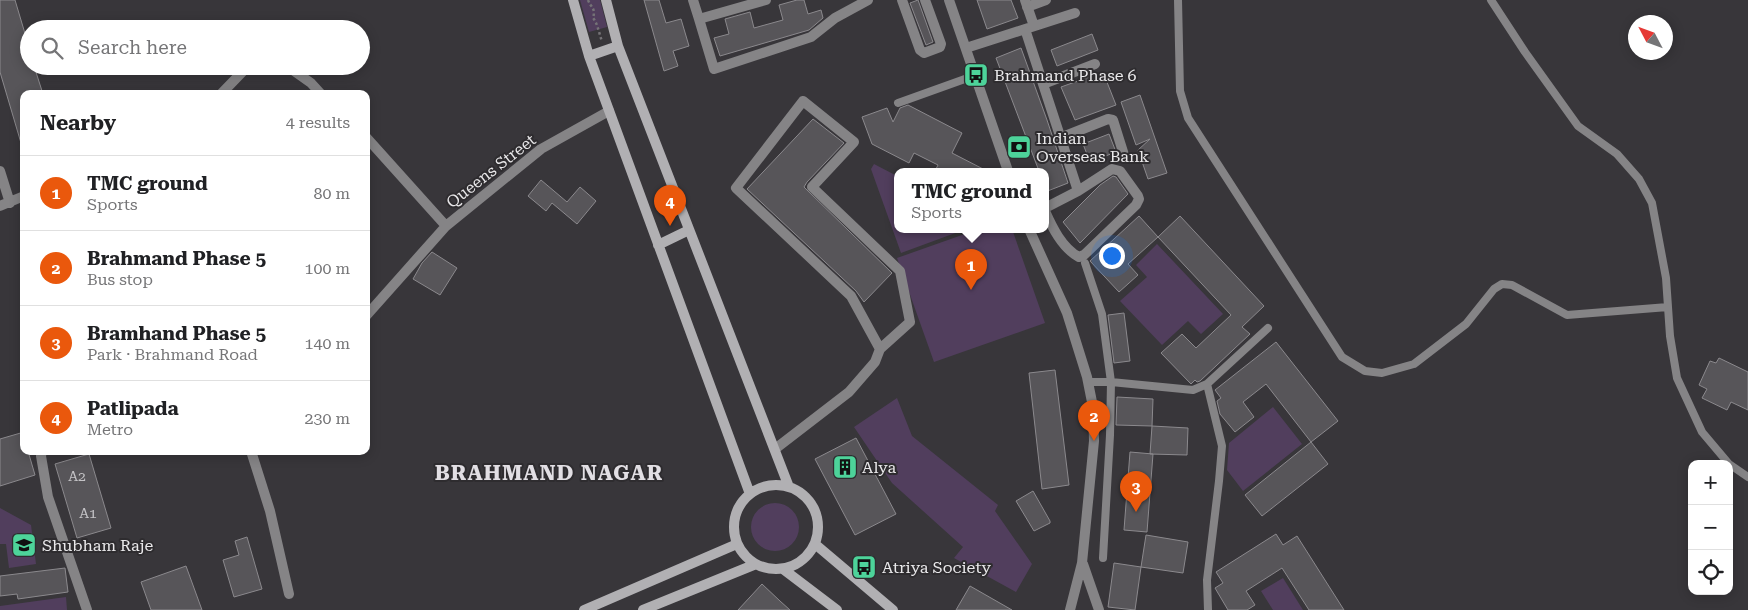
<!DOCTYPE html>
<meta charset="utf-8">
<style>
:root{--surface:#fff;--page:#f2f2f2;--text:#202124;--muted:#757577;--line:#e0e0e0;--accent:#ea580c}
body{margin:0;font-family:"Roboto Serif",serif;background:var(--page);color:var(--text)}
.controls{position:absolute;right:15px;bottom:15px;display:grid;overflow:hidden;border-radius:10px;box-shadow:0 2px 12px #0003}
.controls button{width:45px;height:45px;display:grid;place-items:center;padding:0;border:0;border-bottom:1px solid var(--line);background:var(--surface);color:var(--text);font:25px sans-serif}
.compass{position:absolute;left:1628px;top:15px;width:45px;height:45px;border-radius:50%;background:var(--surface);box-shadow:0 2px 12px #0003;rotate:311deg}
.you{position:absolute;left:1111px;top:255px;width:18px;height:18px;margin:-12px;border:4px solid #fff;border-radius:50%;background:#1a73e8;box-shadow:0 0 0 8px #1a73e833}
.badge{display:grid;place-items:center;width:32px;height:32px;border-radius:50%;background:var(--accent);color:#fff;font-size:16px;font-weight:700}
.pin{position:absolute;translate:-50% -41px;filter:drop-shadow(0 1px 2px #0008)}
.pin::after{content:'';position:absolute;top:26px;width:18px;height:15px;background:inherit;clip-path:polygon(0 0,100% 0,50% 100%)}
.popup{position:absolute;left:894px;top:168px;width:155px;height:65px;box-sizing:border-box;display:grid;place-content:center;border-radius:10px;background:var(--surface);filter:drop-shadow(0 1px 4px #0005);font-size:16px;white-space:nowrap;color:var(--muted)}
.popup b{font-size:19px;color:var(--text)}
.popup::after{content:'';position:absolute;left:50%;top:100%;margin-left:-10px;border:10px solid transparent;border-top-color:var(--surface)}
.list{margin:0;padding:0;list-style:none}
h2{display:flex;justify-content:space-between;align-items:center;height:65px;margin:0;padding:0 20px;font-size:21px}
h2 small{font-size:16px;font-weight:400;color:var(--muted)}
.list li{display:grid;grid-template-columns:32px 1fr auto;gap:15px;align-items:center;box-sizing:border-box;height:75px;padding:0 20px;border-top:1px solid var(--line)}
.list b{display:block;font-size:19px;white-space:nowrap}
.list p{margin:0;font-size:16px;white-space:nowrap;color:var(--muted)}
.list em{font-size:16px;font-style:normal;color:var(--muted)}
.icon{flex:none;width:28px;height:28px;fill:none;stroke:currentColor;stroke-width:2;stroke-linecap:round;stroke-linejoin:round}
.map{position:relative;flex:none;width:1748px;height:610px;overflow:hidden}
.search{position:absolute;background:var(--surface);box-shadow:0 2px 12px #0003;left:20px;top:20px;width:350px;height:55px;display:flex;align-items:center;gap:12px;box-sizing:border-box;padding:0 18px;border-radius:28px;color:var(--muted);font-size:19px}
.panel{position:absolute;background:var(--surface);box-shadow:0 2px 12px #0003;left:20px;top:90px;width:350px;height:365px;border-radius:10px}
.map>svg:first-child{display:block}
.green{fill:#513e5d}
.building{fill:#575559;stroke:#8b898d}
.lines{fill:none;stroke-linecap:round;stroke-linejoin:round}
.path{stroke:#757377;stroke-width:2.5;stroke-dasharray:2.5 2.5;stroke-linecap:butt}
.lane{stroke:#858486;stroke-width:8}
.street{stroke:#858486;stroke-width:10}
.secondary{stroke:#b1b0b3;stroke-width:10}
.labels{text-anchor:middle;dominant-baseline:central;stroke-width:4;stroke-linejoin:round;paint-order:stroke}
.number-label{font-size:14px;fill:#c4c3c6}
.poi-label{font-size:16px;fill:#e9e8ea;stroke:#2e2c2f;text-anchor:start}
.street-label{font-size:16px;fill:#e9e8ea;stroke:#2e2c2f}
.district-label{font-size:21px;font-weight:bold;letter-spacing:1px;fill:#e2dfe4;stroke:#2e2c2f}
</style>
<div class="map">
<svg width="1748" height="610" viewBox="0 0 1748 610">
<rect width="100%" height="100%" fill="#38363a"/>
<path class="green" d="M580,0H600L607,27L589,32Z
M874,164L897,176V229H957L958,232L901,253L871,169Z
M979,229H1012L1045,323L934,362L897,258Z
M1157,244L1223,314L1201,334L1188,321L1162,345L1120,301L1147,277L1136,265Z
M897,398L912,436L998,505L995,511L1032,564L1016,592L954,558L963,547L892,483L854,427Z
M1273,407L1302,444L1243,491L1227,470L1229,443Z
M751 527a24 24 0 1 1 48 0a24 24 0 1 1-48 0Z
M0,508L31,525L36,564L9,568L6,544H0Z
M1283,578L1303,610H1273L1261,591Z
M66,597L67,610H0V606Z"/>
<path class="building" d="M0,0H15L29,47V66H34L43,94H24V143H21L0,72Z
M644,0H659L666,23L681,19L689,46L673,51L678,66L664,71Z
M797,0H804L808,14L821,10L823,18L809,30L720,56L714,38L729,34L725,19L750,12L754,28L783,20L779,5Z
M918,0L933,42L926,45L910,3Z
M977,0H1011L1018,18L987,29Z
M1092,34L1098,50L1057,66L1051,50Z
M1021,48L1047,120L1068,183L1045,192V171H1039L996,58Z
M1103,72L1116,105L1075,120L1061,87Z
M1140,95L1167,173L1148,179L1138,150L1150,139L1136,145L1121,102Z
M908,105L962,133L952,153L987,171H935L938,165L914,153L909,163L872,144L862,117L887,108L893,122L900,108Z
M813,119L844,143L807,182L804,187L806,189L892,273L864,302L856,291L747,189Z
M1109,134L1116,152L1090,162L1083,144Z
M1113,176L1116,177L1128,194L1080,243L1063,222L1100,185Z
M541,180L567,202L580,187L596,201L577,224L552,203L546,211L528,196Z
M1139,216L1158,237L1128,264L1138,275L1119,292L1090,261Z
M1180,216L1264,306L1242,327L1250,334L1200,381L1197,382L1195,380L1191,384L1161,353L1182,334L1196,348L1231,315L1158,237Z
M432,252L457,268L440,295L413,279L422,263Z
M1124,313L1130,361L1114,363L1108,315Z
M1276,342L1338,421L1311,442L1266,384L1243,402L1254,417L1235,432L1220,414L1217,401L1221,398L1215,390Z
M1719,358L1748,372V410L1731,402L1727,410L1702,398L1707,389L1699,385L1710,361L1716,363Z
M1055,370L1069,485L1042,489L1029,373Z
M1117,397L1153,399L1152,426L1116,425Z
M1152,426L1188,428L1187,455L1150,454Z
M24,432V451H28L35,475L0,486V439Z
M856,438L896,514L855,535L815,459Z
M1311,442L1328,464L1262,516L1245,495Z
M1130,452L1153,454L1147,532L1124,530Z
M89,454L111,528L77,538L55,464Z
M1033,491L1050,521V523L1034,531L1016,501Z
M1276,534L1283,545L1297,536L1344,610H1309L1282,568L1246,591L1255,605L1247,610H1228L1215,588L1223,583L1216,572Z
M1146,535L1188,542L1183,573L1141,567Z
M247,537L262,589L234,597L223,560L239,555L235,541Z
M1114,563L1141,567L1135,610L1108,607Z
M186,566L202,610H151L141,582Z
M65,568L68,592L18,599L17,594L0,596V576Z
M762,584L780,601L790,610H738Z
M970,586L1012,610H956Z"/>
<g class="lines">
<path class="path" d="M588,0C591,8 596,8 593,18C598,24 599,34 602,41"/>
<path class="lane" d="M1178,0L1180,91L1188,118L1342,357L1365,371L1382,373L1414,364L1466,324L1494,289L1502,284L1512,285L1567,315L1668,307
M1491,0L1525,52L1578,126L1617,154L1639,179L1652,203L1666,278L1670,336L1677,378L1702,432L1729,464
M898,103L976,75
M1085,263L1102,314L1111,382L1110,435L1103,558
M1088,382H1111L1193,390L1207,384L1268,328
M1207,384L1222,446L1219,481L1207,580L1208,610
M1729,464L1748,477"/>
<path class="street" d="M693,0L699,19L766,0
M902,0L920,50L924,53L940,47L941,44L925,0
M949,0L1008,171
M1025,0L1034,26
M1027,7L1046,0
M699,19L714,69L811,37L835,18L868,0
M1025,29L1078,191
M966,48L1075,13
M287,66L311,83L321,94
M1043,84L1095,64
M221,94L248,66
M366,137L446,226
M1060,138L1108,119L1113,120L1124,155
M0,171L10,203
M0,206L24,196
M1045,208L1078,191L1112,169L1120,171L1138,196L1139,199L1136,205L1084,255L1079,257C1062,248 1052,227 1045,211
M1029,229L1067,313L1087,377L1093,407L1094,441L1082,563L1070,610
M366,316L446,226L541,149L609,111
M775,449L849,392L875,362L880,349L910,322L900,271L812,187L854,142L803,101L736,188L851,296L880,349
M42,451L41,456L48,497L87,610
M251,451L270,511L289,594
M1083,564L1099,610"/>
<path class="secondary" d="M573,0L589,56L750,494
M606,0L618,46L789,487
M589,56L618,46
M658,245L689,230
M734 527a42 42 0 1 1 84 0a42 42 0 1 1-84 0Z
M815,544L893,610
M783,569L837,610
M584,610L737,544
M643,610L756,564"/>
</g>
<defs>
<symbol id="bus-square" viewBox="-11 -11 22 22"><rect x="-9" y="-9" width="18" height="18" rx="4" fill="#4dd39a" stroke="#2e2c2f"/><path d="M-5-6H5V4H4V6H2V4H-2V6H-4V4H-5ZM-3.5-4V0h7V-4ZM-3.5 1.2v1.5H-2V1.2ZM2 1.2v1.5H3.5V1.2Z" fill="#111"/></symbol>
<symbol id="bank-square" viewBox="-11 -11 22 22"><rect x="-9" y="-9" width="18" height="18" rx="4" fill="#4dd39a" stroke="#2e2c2f"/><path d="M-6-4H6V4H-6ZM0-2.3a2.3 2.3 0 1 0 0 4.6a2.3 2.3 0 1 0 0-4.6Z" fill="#111"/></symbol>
<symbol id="building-square" viewBox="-11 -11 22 22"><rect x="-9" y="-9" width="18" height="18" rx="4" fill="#4dd39a" stroke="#2e2c2f"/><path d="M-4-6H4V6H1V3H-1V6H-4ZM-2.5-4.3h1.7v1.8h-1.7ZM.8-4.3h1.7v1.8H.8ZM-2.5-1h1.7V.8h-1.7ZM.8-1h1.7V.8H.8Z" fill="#111"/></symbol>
<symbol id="university-square" viewBox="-11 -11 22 22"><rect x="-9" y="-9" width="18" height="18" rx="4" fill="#4dd39a" stroke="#2e2c2f"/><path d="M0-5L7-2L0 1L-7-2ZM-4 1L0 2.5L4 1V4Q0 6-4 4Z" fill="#111"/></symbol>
</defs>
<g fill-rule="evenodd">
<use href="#bus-square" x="962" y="61" width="28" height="28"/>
<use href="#bank-square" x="1005" y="133" width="28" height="28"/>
<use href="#building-square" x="831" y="453" width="28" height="28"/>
<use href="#university-square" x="10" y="531" width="28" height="28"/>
<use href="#bus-square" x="850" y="553" width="28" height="28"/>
</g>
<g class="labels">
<g class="number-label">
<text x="77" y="476">A2</text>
<text x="88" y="513">A1</text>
</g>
<g class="poi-label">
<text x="994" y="75">Brahmand Phase 6</text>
<text x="1036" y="138">Indian<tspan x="1036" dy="18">Overseas Bank</tspan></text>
<text x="862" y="467">Alya</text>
<text x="42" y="545">Shubham Raje</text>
<text x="882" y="567">Atriya Society</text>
</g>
<g class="street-label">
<text transform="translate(491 171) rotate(-38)">Queens Street</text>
</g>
<g class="district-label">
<text x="549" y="473">BRAHMAND NAGAR</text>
</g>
</g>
</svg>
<div class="controls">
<button>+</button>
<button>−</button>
<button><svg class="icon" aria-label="locate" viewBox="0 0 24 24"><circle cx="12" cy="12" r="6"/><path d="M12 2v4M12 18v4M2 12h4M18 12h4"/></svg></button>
</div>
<svg class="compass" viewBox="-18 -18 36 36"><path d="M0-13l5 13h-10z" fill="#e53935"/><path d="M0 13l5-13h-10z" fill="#757577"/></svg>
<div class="you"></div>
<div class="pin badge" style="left:971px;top:290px">1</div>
<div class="popup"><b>TMC ground</b>Sports</div>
<div class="pin badge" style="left:1094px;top:441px">2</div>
<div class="pin badge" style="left:1136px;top:512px">3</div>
<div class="pin badge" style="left:670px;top:226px">4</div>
<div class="search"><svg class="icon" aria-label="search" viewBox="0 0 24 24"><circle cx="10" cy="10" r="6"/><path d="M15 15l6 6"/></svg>Search here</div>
<section class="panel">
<h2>Nearby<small>4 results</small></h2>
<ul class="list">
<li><span class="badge">1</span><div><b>TMC ground</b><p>Sports</p></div><em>80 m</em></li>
<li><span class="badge">2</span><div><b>Brahmand Phase 5</b><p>Bus stop</p></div><em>100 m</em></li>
<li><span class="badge">3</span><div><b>Bramhand Phase 5</b><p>Park · Brahmand Road</p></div><em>140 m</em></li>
<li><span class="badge">4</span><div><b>Patlipada</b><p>Metro</p></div><em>230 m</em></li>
</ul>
</section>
</div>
